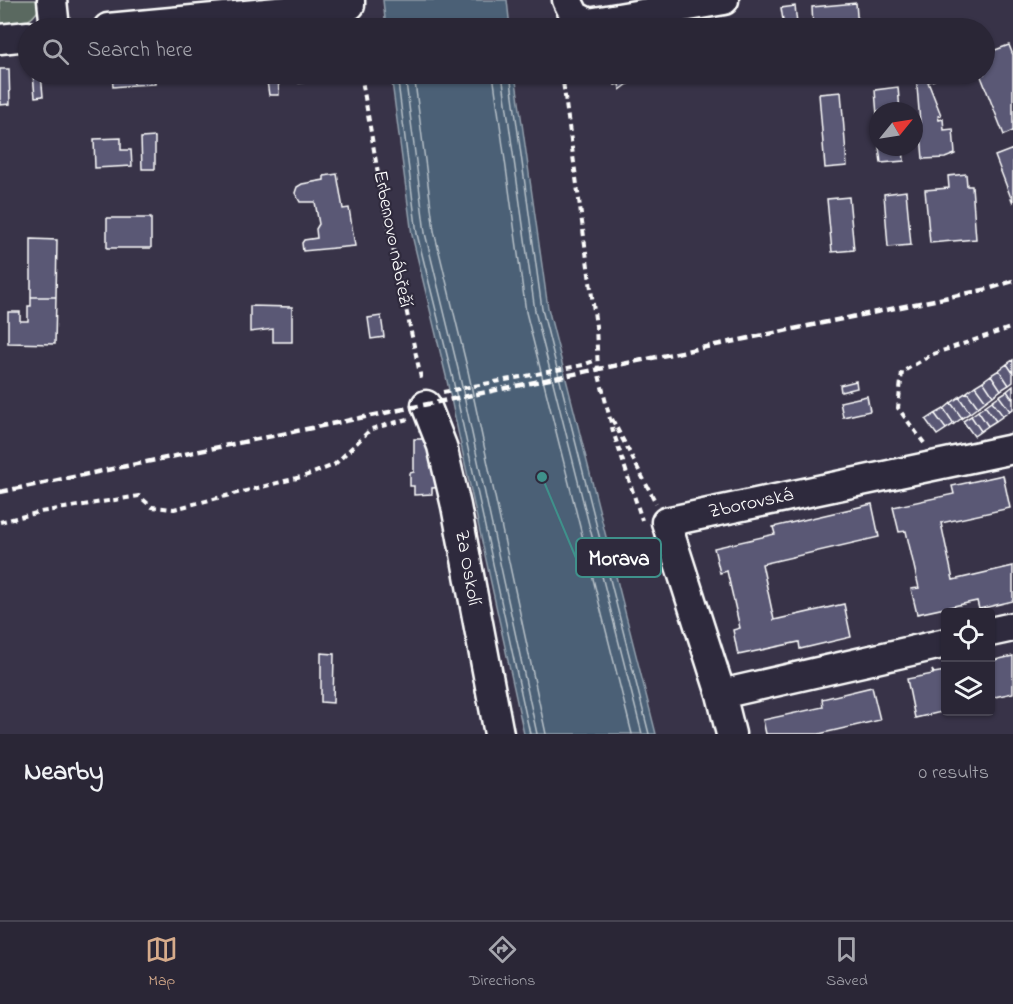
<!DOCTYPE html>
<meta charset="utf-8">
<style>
:root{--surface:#2a2636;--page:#322e3e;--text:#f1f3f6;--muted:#a5a5ad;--line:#464351;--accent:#d6ab8b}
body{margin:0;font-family:"Indie Flower",sans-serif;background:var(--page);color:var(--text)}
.controls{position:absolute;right:18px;bottom:18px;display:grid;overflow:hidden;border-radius:6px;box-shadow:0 2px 4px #0004}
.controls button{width:54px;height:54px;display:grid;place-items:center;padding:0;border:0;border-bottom:2px solid var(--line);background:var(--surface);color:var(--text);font:30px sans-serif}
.compass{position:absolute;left:869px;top:102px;width:54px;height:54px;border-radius:50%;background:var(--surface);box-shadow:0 2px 4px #0004;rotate:60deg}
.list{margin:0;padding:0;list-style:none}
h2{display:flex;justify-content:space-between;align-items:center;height:78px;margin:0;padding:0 24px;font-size:26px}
h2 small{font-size:20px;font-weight:400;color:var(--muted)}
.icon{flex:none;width:33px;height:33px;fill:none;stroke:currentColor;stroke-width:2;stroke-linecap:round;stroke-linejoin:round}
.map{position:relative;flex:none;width:1013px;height:734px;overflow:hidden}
.search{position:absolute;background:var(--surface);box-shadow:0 2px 4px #0004;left:18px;right:18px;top:18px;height:66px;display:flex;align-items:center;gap:15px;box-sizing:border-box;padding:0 21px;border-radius:33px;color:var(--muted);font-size:22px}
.sheet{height:186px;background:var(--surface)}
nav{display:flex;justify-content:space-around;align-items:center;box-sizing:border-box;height:84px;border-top:2px solid var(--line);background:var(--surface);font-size:16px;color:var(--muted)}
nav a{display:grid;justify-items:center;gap:3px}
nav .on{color:var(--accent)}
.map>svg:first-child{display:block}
.green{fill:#5a6960;stroke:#acb4b0;stroke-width:1.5}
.water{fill:#4b6176;stroke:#93a0ad;stroke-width:1.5}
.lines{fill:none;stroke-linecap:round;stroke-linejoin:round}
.shore{stroke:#b7c0c8;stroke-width:1.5}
.building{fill:#5a5875;stroke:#fff;stroke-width:1.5}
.minor-casing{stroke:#fff;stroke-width:33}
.path{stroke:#fff;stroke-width:4;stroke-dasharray:6 4.5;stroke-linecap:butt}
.minor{stroke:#2f2a3d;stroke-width:28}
.rail{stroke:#fff;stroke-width:4.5;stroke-dasharray:9 4.5;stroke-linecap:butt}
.labels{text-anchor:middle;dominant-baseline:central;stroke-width:4.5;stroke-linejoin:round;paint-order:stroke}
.street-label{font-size:20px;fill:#fff;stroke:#2f2a3d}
.leader{fill:none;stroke:#3f918b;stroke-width:2}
.callout-dot{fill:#3f918b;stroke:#2f2a3d;stroke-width:2}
.callout{fill:#2f2a3d;stroke:#3f918b;stroke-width:2}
.callout-label{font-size:21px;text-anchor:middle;font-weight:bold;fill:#fff}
</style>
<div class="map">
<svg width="1013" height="734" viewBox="0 0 1013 734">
<rect width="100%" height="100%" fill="#383348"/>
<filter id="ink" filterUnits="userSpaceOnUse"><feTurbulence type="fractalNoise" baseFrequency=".0167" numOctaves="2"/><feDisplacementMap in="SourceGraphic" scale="12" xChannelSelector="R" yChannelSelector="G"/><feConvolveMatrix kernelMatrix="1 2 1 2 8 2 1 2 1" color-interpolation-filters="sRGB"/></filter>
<g filter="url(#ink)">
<path class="green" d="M0,0H42C37,22 20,25 1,29Z"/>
<path class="water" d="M383,0H507L510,28H386Z
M391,74H515L548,308L656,734H524L446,376L412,235Z"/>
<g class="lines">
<path class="shore" d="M397,74L417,234L452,375L530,734
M405,74L425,233L459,373L537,734
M414,74L434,231L468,371L546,734
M493,74L526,312L632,734
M502,74L535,311L642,734
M510,74L542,309L649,734"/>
</g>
<path class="building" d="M856,3L858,28H813L812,7Z
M795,6L797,24L784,26L781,8Z
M1009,45L1013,55V131L1004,135L980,74H984V54Z
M0,69H9L10,104L0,105Z
M33,74H41L43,96L35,97Z
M57,74H83V75L57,77Z
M83,74H97V80L83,81Z
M112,74H133L134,85L113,87Z
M133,74H161L162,80L155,81V84L134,85Z
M161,74H185V78L162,80Z
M185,74H208V76L185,78Z
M266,74H278L279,95H269Z
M285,74H294L295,79H286Z
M298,74H323L324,80L299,83Z
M595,74H626L628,84L620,90L619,84L615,85L613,80L596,83Z
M916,74H931L934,80L928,82L941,115L938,116L939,120L943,119L944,130L953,129L955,154L945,158L923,159Z
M898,87L900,111H878V128L875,90Z
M841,92L847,166L825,168L819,94Z
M155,137V169H142L141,138Z
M121,138V150H131L132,166L95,168L94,139Z
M879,147H903L904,161L881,163Z
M1013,149V203L995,156Z
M337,174L343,209L349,208L355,246L303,251L302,243L304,240L317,238L316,229L319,224L315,202H300L295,193L297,187L302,184L324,180V176Z
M966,174L967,186H972L976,239L930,243L925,190L949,188L948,176Z
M906,191L911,245L888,247L884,194Z
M849,197L854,250L832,252L827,199Z
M107,218H151V248H107Z
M31,239L57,240L56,297H31Z
M31,297H56L55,344L8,343V312H20V321H28V306H31Z
M250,306L292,307V342H273V329L250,332Z
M381,316L384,337L371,339L368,318Z
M1013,360V373L1007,364Z
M1007,364L1013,373V382L1009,385L999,370Z
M999,370L1009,385L1001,390L991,375Z
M991,375L1001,390L993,396L983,381Z
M856,381L857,388L841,392L840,385Z
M983,381L993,396L986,401L975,386Z
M975,386L986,401L978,407L967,392Z
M1013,386V400L1007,391Z
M1007,391L1013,400V409L1010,411L999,396Z
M967,392L978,407L970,413L959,397Z
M867,396L870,411L843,417L840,402Z
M999,396L1010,411L1003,416L992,401Z
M959,397L970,413L962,418L951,403Z
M992,401L1003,416L996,421L985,406Z
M951,403L962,418L954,424L944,409Z
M985,406L996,421L988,426L978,411Z
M944,409L954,424L946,429L935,414Z
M978,411L988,426L981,431L971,416Z
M935,414L946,429L937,435L926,420Z
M971,416L981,431L974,436L963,421Z
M414,439H431L432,467H443L447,487L432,488V494L414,495V486H410V473L414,472Z
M1003,475L1010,508L941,523L953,580L1013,566V601L979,609L977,601L917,614L911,589L919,588L906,531L899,532L893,507L954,494L952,486Z
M872,504L879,537L762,564L774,620L844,604L851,637L800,649L799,642L738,655L733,630L740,628L727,571L720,573L714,548L775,534L773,527Z
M321,653L334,654L333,703L321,702Z
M1013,656V693L990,698V661Z
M932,670L934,673L946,671V711L915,718L907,679L933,674Z
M872,687L880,720L819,734H766L763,720L823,707L822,699Z"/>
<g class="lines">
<defs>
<path id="minor" d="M52,0L55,28
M567,0L575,16L589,23L724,0
M108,28L350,5V0
M0,39L28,36
M426,405L442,446L456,506L499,734
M990,632L1013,627
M721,694L946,643
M731,734L721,694L666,522L1013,449"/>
</defs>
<use href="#minor" class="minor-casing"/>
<path class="path" d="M361,74L382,197L422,383
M562,74L596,326L598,371L613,431L642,520
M443,392L583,365L596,360
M612,419L656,503
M924,443L898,408L902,372L933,354L1013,327
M0,522L40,512L139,496L152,507L174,509L305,476L334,465L371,429L408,419"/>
<use href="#minor" class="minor"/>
<path class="rail" d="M0,492L988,289L1013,281"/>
</g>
</g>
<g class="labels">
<g class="street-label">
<text transform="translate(392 239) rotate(79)">Erbenovo nábřeží</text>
<text transform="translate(751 504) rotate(-12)">Zborovská</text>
<text transform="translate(467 568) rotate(80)">Za Oskolí</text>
</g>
</g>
<path class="leader" d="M542 477L576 558"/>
<circle class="callout-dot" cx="542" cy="477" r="6"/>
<rect class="callout" x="576" y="538" width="85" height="39" rx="6"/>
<g class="callout-label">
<text x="619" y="565">Morava</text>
</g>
</svg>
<div class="controls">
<button><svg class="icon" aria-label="locate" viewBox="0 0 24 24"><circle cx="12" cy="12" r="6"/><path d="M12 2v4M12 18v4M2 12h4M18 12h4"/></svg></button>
<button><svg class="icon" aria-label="layers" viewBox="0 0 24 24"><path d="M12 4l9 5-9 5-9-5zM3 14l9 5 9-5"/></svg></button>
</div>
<svg class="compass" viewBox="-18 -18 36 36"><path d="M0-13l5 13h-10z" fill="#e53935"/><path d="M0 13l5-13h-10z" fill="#a5a5ad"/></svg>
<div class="search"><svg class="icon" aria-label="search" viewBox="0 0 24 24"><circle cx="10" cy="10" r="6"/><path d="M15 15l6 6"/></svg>Search here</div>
</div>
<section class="sheet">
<h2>Nearby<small>0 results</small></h2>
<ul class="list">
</ul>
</section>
<nav>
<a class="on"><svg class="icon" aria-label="map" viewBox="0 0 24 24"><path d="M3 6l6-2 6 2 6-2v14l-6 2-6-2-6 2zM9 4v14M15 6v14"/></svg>Map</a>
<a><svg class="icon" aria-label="directions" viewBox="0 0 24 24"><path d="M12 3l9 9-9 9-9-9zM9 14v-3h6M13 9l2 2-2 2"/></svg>Directions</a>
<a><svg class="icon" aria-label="saved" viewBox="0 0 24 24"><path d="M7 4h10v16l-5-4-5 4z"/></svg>Saved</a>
</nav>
